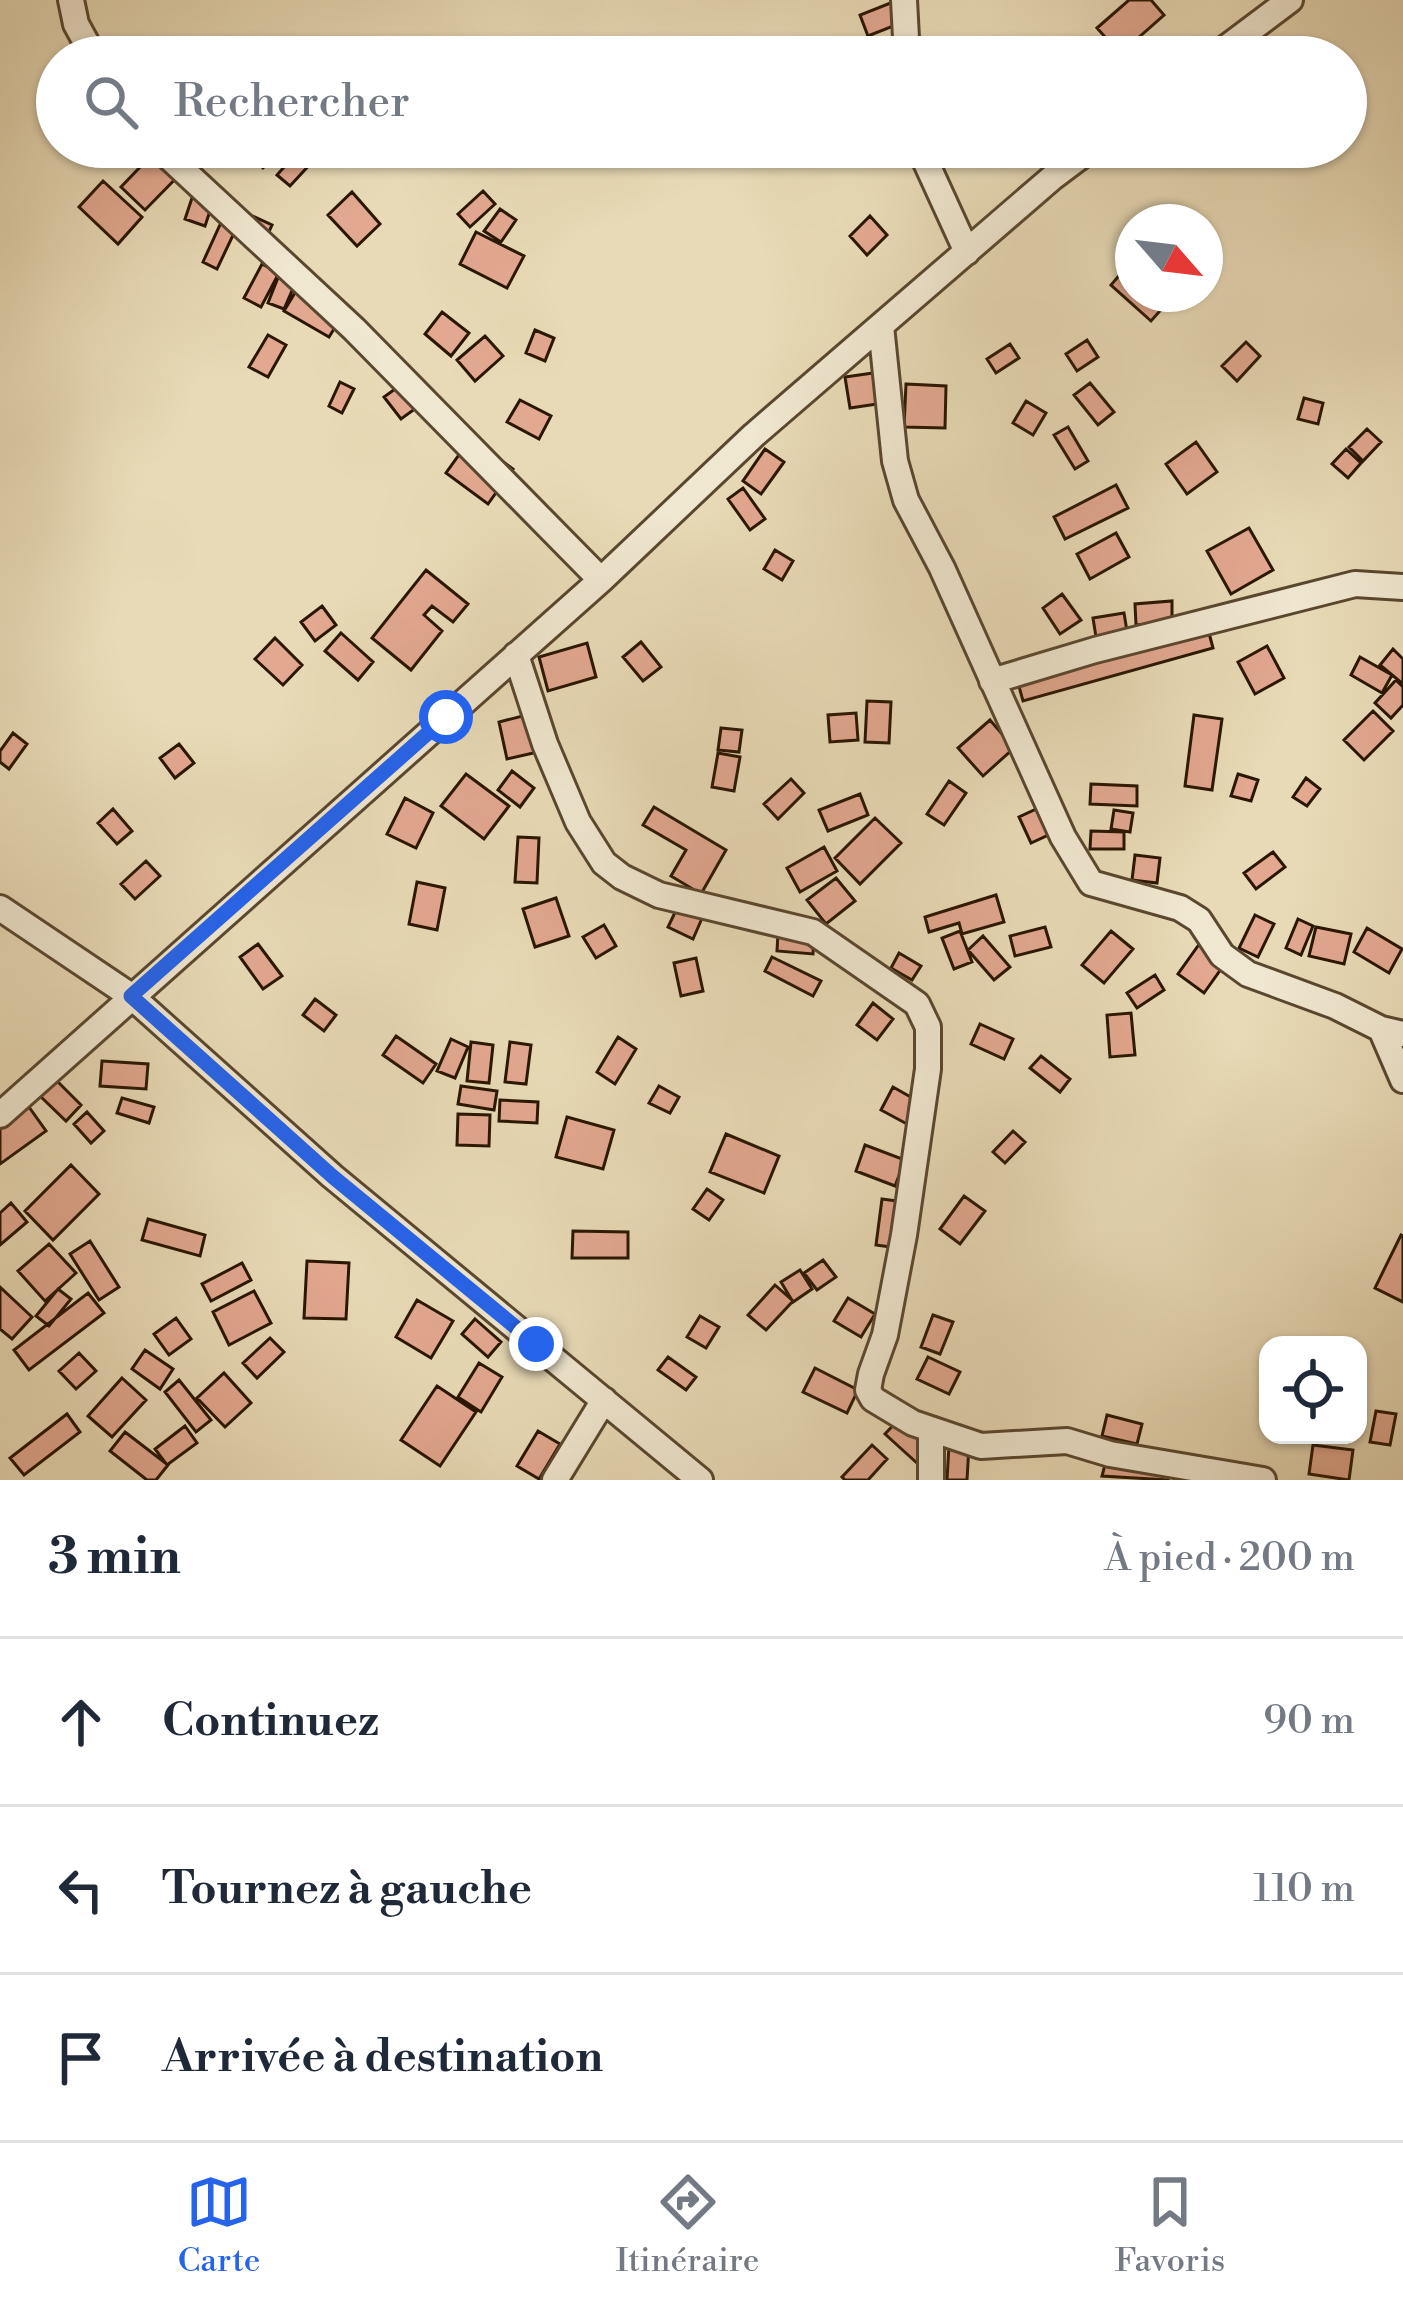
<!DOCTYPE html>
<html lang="fr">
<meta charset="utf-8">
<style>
:root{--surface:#fff;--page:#f6f6f7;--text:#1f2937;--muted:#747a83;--line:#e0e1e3;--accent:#2563eb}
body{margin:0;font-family:"Libre Bodoni",serif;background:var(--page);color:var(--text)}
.controls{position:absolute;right:36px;bottom:36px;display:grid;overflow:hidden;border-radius:24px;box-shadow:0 3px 9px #0004}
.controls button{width:108px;height:108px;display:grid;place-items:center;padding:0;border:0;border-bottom:3px solid var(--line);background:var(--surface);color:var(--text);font:60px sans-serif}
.compass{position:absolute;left:1115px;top:204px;width:108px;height:108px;border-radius:50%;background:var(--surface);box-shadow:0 3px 9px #0004;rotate:118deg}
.stop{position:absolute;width:36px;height:36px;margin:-27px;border:9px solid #2563eb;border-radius:50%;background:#fff}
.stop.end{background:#2563eb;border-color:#fff;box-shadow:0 3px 12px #0008}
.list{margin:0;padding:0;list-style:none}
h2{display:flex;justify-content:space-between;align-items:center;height:156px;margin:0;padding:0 48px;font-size:51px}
h2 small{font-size:39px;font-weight:400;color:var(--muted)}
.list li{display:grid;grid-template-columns:78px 1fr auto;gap:36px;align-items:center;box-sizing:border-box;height:168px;padding:0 48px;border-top:3px solid var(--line)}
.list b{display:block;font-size:45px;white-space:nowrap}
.list em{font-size:39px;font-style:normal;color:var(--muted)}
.icon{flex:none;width:66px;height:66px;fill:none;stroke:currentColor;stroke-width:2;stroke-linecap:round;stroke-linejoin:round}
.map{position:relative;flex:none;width:1403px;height:1480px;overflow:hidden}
.search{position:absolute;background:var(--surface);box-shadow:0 3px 9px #0004;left:36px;right:36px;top:36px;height:132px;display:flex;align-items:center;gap:30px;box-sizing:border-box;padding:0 42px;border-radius:66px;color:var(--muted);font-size:45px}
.sheet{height:660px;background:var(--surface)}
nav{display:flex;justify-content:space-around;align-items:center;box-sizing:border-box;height:168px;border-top:3px solid var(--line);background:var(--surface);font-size:33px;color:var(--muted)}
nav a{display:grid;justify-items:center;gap:6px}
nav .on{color:var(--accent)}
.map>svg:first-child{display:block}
.building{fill:#e2a890;stroke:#2a1602;stroke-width:3}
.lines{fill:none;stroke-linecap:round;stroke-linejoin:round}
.minor-casing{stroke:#5a472f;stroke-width:30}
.minor{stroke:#f0e7d0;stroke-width:24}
.route{stroke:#2563eb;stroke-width:15}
</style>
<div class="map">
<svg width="1403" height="1480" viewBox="0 0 1403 1480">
<rect width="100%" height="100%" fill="#e8dab6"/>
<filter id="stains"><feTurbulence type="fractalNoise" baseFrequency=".00167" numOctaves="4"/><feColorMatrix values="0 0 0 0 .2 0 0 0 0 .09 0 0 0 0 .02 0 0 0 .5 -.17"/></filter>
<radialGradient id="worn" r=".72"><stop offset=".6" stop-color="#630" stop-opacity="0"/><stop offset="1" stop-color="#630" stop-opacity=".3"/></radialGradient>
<path class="building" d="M1129,0H1151L1164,15L1120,54L1097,28Z
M893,2L901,23L868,36L860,15Z
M140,147H168L188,166L145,210L121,187L141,166L131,157Z
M243,147H285L263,168Z
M300,149L313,161L290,186L277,175Z
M103,181L142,217L118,244L79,207Z
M196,186L216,193L205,226L185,219Z
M483,191L495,204L470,227L458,214Z
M352,192L380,224L357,246L328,215Z
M229,205L272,225L262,247L234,233L217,269L203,262Z
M500,209L516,220L501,242L484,231Z
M870,216L887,235L867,255L850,236Z
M476,232L524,256L507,288L460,264Z
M1133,259V294H1175L1151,321L1111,285Z
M262,264L279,273L261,307L244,298Z
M281,270L298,277L284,309L268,303Z
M302,281L347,308L329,337L284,311Z
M442,312L469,333L451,356L425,334Z
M535,330L554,338L545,361L526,353Z
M268,335L286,345L268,377L249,367Z
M485,336L503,356L475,381L457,360Z
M1087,340L1098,357L1077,371L1066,354Z
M1246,342L1260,356L1237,381L1222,366Z
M1010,344L1019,358L996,373L987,359Z
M880,372L884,403L850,408L845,377Z
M406,381L423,403L401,419L384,397Z
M340,382L354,389L342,413L329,406Z
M1090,383L1114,412L1098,425L1074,395Z
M906,384L946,386L945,428L904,427Z
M1304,398L1323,403L1318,424L1298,419Z
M520,400L551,416L539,439L507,422Z
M1026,401L1046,413L1033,435L1013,423Z
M1068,427L1088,461L1075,469L1054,435Z
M1367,429L1381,442L1363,461L1349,447Z
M471,438L513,469L488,504L446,473Z
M1196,442L1217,472L1187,494L1166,464Z
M765,449L784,462L761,494L743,481Z
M1346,449L1361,463L1348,478L1332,464Z
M1116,485L1128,508L1065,539L1054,517Z
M743,488L765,519L750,530L728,499Z
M1249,528L1273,570L1231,594L1207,551Z
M1116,533L1129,557L1090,579L1077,554Z
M775,550L793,561L782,580L764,569Z
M426,570L468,604L453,622L432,606L424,615L442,631L411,670L372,638Z
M1062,594L1081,620L1060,634L1043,608Z
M1172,601V623L1136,625L1135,604Z
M322,606L336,625L315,641L301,622Z
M1124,613L1127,631L1096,637L1093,618Z
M1205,618L1213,648L1023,701L1015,672Z
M341,633L373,662L358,680L325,651Z
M275,638L302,665L283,685L255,659Z
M641,642L661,667L643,681L623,657Z
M587,643L596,677L548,691L539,657Z
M1267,646L1284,678L1255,694L1238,662Z
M1393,649L1403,659V684L1380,665Z
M1360,657L1392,675L1382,693L1351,675Z
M1396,680L1403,687V705L1391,718L1375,703Z
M867,701L891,702L889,743L865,742Z
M1373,711L1393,731L1364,760L1344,740Z
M534,713L542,751L507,759L499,722Z
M856,713L858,740L830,742L828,715Z
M1194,715L1222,719L1212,790L1185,786Z
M990,720L1014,748L983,776L958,748Z
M721,728L742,730L739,752L718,750Z
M13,733L27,744L9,769L0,762V751Z
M179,744L194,763L175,778L160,758Z
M718,753L740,757L734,791L712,787Z
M512,771L534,788L520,807L498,790Z
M466,774L509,806L484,839L441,806Z
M1238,774L1258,780L1251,801L1231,796Z
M1306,778L1320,789L1307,806L1293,797Z
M791,779L804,793L778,819L764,804Z
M949,781L966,793L944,825L927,814Z
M1091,784L1137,786V806L1090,804Z
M860,794L868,815L828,831L819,810Z
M405,798L433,813L416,848L387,834Z
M1045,805L1057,831L1031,843L1019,817Z
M654,807L726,850L701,894L671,876L686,850L643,825Z
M113,809L132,831L117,844L98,823Z
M1114,810L1133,813L1130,832L1111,829Z
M875,818L901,843L860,884L835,858Z
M1091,831L1124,832V849H1090Z
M518,837L539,838L537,883L515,882Z
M824,847L837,871L800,892L787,868Z
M1273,852L1285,867L1256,889L1244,873Z
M1135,855L1160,858L1157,883L1132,880Z
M146,861L160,876L135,899L121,884Z
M836,878L855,901L826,924L807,900Z
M417,882L445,888L437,930L409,924Z
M996,895L1004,922L962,934L959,923L929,932L925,917Z
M556,898L569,936L535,947L523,909Z
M679,904L703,916L693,939L668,927Z
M1255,915L1274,924L1258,957L1239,948Z
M1298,919L1313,926L1301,955L1286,948Z
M604,925L616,946L596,958L583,937Z
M1045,927L1051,947L1015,956L1010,936Z
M1316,927L1351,934L1344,964L1309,956Z
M1367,928L1402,949L1389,973L1354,952Z
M960,931L972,962L954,969L942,938Z
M1111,931L1133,949L1104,983L1082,965Z
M778,933L814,935L813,954L777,951Z
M983,936L1010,967L994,980L968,950Z
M1200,943L1226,962L1204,993L1178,974Z
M258,944L282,976L263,989L240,957Z
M899,953L921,966L912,980L891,968Z
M772,957L821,981L813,996L765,971Z
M696,958L703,991L681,996L674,963Z
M1155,975L1164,990L1137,1008L1127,993Z
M315,999L336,1015L324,1031L303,1015Z
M873,1003L893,1019L877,1040L857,1025Z
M1131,1013L1135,1055L1110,1057L1107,1015Z
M980,1024L1013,1039L1004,1059L971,1044Z
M396,1036L436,1064L423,1083L383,1055Z
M618,1037L636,1049L615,1084L597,1072Z
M451,1039L468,1047L455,1078L437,1071Z
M471,1042L493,1045L489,1083L467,1081Z
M510,1042L531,1045L526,1084L505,1082Z
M1041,1056L1070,1079L1060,1092L1030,1068Z
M102,1061L148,1064L146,1089L100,1086Z
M54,1078L81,1105L66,1121L38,1094Z
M461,1086L497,1091L494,1110L458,1104Z
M659,1086L679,1097L670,1113L649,1103Z
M893,1087L932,1109L920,1131L881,1110Z
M122,1098L154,1107L149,1123L117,1113Z
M24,1100L46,1131L0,1164V1117Z
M500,1100L538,1102L537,1123L499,1121Z
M87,1112L104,1131L91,1143L74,1124Z
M458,1114L490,1115L489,1146L457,1145Z
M567,1117L614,1130L603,1169L556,1157Z
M1013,1131L1025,1142L1005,1163L993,1152Z
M726,1134L779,1156L764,1193L710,1172Z
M865,1145L905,1160L895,1186L856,1171Z
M71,1165L99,1194L53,1240L25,1211Z
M707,1189L723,1200L709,1220L693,1209Z
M964,1196L985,1211L960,1244L940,1229Z
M882,1199L912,1203L905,1249L876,1245Z
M11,1203L27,1222L0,1245V1213Z
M148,1219L205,1235L200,1256L142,1240Z
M573,1231L628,1232V1258H572Z
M1401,1235L1403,1236V1302L1375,1288Z
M90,1241L119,1287L99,1300L70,1254Z
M49,1244L76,1273L45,1301L18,1271Z
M823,1260L836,1277L817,1290L804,1273Z
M307,1261L349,1263L346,1319L304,1318Z
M242,1263L251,1280L211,1301L202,1284Z
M800,1270L812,1289L793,1302L781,1282Z
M775,1285L793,1301L766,1330L748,1315Z
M0,1287L32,1317L12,1339L0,1329Z
M58,1289L71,1299L49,1326L36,1316Z
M254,1291L271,1323L229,1345L213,1312Z
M88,1293L104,1313L29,1370L14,1350Z
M848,1298L875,1314L861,1337L834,1321Z
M417,1300L453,1321L431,1358L396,1337Z
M933,1315L953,1322L940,1354L921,1347Z
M700,1316L719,1327L706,1348L687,1337Z
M176,1318L191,1339L169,1355L154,1334Z
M475,1319L501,1342L488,1357L462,1334Z
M270,1338L284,1352L257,1378L243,1363Z
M145,1350L173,1369L160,1389L132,1369Z
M79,1353L96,1371L76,1389L59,1371Z
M668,1357L696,1377L686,1390L658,1370Z
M928,1357L960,1372L949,1394L917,1379Z
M479,1363L502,1377L481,1412L458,1397Z
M815,1368L858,1390L847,1413L803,1392Z
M224,1373L251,1403L225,1427L197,1398Z
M122,1378L146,1400L112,1437L88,1416Z
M179,1380L211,1420L196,1432L165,1392Z
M437,1386L476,1412L440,1466L401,1440Z
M1376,1411L1396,1414L1390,1445L1370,1442Z
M67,1414L80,1432L24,1475L10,1458Z
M1107,1415L1142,1424L1137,1444L1102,1436Z
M901,1417L934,1447L918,1464L885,1434Z
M185,1426L197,1443L167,1465L155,1449Z
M538,1431L560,1444L539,1479L517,1466Z
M125,1432L168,1465L156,1480H147L110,1451Z
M872,1445L887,1459L868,1480H845L842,1477Z
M949,1445L969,1446L967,1480H947Z
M1313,1445L1353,1450L1349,1480L1309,1474Z
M1108,1453L1171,1469L1168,1480L1102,1476Z"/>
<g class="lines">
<defs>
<path id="minor" d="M71,0L76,24L94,57
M904,0L907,57
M1214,57L1290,0
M158,147L354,329L601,580
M919,147L967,252
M881,326L895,461L906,500L942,568L1063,837L1091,883L1180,908L1199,920L1222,955L1248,974L1335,1006L1381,1029L1403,1034
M516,655L545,744L578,822L604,863L622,877L659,895L813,932L917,1004L928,1027V1069L904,1235L885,1335L871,1374L868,1390L873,1399L913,1423L981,1446L1067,1441L1110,1454L1263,1480
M992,681L1095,650L1355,584L1403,587
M0,908L131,996L332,1176L700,1480
M1381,1029L1403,1080
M0,1115L601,580L754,435L1053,177L1093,147
M931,1430V1480
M555,1480L604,1400"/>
</defs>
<use href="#minor" class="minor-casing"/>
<use href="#minor" class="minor"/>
</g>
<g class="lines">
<path class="route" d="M446,717L131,996L332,1176L536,1344"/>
</g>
<rect width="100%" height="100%" filter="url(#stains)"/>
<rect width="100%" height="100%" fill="url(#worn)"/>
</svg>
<div class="controls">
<button><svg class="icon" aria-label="locate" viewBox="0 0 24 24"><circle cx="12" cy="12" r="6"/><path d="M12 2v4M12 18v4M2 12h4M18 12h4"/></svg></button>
</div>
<svg class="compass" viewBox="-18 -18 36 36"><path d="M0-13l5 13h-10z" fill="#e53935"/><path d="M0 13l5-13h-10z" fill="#747a83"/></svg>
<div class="stop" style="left:446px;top:717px"></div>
<div class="stop end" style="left:536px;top:1344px"></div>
<div class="search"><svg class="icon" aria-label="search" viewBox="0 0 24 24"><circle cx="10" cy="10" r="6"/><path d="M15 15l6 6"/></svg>Rechercher</div>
</div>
<section class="sheet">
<h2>3 min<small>À pied · 200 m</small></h2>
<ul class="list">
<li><svg class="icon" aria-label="ahead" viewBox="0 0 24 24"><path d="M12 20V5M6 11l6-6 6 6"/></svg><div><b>Continuez</b></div><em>90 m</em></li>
<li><svg class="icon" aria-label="left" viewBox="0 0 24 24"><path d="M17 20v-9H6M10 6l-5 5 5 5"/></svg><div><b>Tournez à gauche</b></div><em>110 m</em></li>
<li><svg class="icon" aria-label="arrive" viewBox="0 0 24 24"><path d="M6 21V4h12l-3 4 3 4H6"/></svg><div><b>Arrivée à destination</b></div></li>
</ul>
</section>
<nav>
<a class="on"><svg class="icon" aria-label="map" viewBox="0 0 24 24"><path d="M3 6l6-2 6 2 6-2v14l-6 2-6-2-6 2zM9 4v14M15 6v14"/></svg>Carte</a>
<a><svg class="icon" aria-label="directions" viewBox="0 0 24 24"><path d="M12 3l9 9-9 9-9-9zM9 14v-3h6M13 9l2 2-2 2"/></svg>Itinéraire</a>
<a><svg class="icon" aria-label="saved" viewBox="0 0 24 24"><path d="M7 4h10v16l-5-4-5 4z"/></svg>Favoris</a>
</nav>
